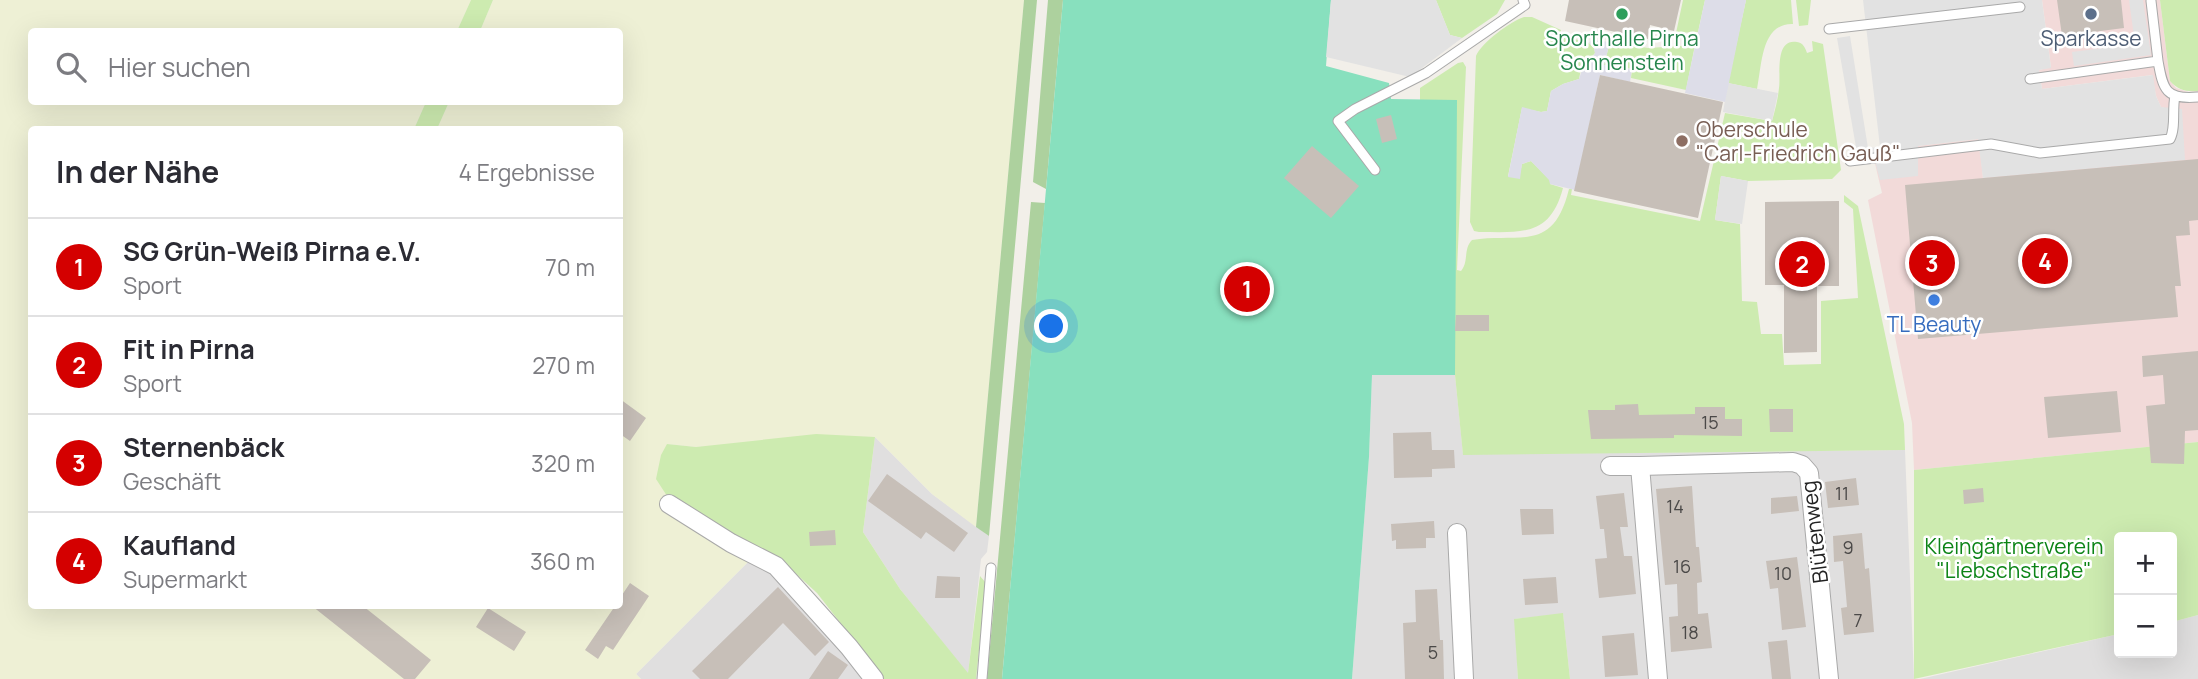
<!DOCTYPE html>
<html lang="de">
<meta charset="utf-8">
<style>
:root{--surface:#fff;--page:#f2f2f3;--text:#2b2b33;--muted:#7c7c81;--line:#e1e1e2;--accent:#d40000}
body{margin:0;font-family:Manrope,sans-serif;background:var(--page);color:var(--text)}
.controls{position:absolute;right:21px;bottom:21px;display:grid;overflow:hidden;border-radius:7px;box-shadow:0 7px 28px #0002}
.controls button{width:63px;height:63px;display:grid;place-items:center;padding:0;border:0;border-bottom:2px solid var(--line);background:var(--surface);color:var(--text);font:35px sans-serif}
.you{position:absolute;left:1052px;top:327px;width:24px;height:24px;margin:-18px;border:5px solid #fff;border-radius:50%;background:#1a73e8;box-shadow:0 0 0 10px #1a73e833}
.badge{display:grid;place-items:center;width:46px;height:46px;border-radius:50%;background:var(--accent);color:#fff;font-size:23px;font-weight:700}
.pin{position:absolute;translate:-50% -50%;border:4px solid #fff;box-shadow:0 2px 7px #0006}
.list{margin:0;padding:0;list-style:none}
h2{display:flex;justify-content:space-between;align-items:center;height:91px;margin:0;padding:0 28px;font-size:30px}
h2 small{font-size:23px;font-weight:400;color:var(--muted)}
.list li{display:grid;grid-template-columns:46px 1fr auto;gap:21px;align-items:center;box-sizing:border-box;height:98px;padding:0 28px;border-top:2px solid var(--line)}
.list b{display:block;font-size:26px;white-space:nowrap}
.list p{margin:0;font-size:23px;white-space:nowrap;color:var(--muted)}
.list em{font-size:23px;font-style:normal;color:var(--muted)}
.icon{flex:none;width:38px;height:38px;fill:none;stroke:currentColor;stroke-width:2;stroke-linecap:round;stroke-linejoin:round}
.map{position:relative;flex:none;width:2198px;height:679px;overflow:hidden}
.search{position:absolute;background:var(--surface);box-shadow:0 7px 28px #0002;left:28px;top:28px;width:595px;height:77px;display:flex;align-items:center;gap:18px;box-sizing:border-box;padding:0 24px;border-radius:7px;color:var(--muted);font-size:26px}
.panel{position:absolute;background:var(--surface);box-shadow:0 7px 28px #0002;left:28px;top:126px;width:595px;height:483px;border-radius:7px}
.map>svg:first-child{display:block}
.residential{fill:#e0dfdf}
.commercial{fill:#f2dad9}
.farmland{fill:#eef0d5}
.grass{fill:#cdebb0}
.forest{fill:#add19e}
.pitch{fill:#88e0be}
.parking{fill:#e2e2e2}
.plaza{fill:#dddde8}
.building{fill:#c7bfb8}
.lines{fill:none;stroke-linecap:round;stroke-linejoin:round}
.lane-casing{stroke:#a9a9a9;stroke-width:11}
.street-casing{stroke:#a9a9a9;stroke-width:20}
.lane{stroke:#fff;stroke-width:9}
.street{stroke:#fff;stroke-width:18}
.leisure-dot{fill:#2e9e5b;stroke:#fff;stroke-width:2.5}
.service-dot{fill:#5c6f8a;stroke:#fff;stroke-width:2.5}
.education-dot{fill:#8d6e63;stroke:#fff;stroke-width:2.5}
.shop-dot{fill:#3f7fe0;stroke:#fff;stroke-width:2.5}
.labels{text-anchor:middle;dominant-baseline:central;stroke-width:5;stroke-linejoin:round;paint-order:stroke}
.number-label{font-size:18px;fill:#4b4948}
.leisure-label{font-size:21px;fill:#27864d;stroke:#fff}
.service-label{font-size:21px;fill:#4e5e75;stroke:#fff}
.education-label{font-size:21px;fill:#785e54;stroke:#fff;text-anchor:start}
.shop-label{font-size:21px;fill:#366cbe;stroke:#fff}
.street-label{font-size:21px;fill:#222;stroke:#fff}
.park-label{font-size:21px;fill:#0c8416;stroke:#fff}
</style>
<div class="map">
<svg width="2198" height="679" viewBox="0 0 2198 679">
<rect width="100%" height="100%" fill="#f2efe9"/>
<path class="residential" d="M1372,375H1455L1463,454L1905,450L1914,679H1570L1563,614L1515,619L1518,679H1352L1369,457Z
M875,437L932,494L989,536L987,552L981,559L968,674L900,589L863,532Z
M751,559L770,569L867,679H641L636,674Z
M2198,615V679H1920L2119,634V653H2172V622Z"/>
<path class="commercial" d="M2042,0H2160L2170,81L2176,88L2188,92L2198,91V442L1914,470L1912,423L1868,200L1882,193L1872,151L1979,139L1983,178L2171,110L2161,107L2156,96L2152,75L2042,89L2039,70L2051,67Z"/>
<path class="farmland" d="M0,0H471L457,31L32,32V102H426L414,129L32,130V606H620V130L437,129L449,102H620V32L480,31L493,0H1024L976,527L932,494L875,437L696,447L667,444L751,559L636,674L641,679H0Z"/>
<path class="grass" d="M471,0H493L480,31H457Z
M1436,0H1505L1497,14L1462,38L1450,35Z
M1683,0H1705L1698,32L1676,33Z
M1746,0H1791L1793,24C1761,23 1762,65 1757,89L1728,83Z
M1796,0H1811L1808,25L1799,26Z
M2160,0H2198V91C2186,92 2178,90 2170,81Z
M1524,17H1532L1561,30L1560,35L1589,43L1594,48L1595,53L1581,69L1579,79L1563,84L1551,91L1547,111L1541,112L1522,108L1508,176L1519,178L1522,164L1531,161L1550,180V184L1563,188C1550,237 1522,232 1479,232L1474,231L1470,222L1476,56C1481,43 1511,21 1524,17Z
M1812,41L1823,44L1841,170L1832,179L1748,181L1721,176L1715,220L1740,224L1742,301L1757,302L1761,334H1782L1784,365L1821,364V301L1858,298L1853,209L1844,202V195L1858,206L1904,424L1905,450L1463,455L1455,375L1420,100V88L1458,63L1463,62L1466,67L1457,270L1461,271C1469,262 1463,249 1472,240C1520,232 1553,254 1569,189H1572L1571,195L1700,221L1725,113L1772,121C1775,110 1778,99 1779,88C1781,76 1774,38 1797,42C1803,43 1805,47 1807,53L1813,51Z
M1610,42L1648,48L1695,45L1686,90L1631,78L1632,69L1604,65Z
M426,102H449L437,129H414Z
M816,434L875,437L863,532L900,589L968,673L980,576L986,583L976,679H884L817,593L781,560L741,541L669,499L656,479L661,455L667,444L696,447Z
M2198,442V615L2172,622V537H2119V634L1914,679V470Z
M1563,613L1570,679H1518L1514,619Z"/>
<path class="forest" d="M1024,0H1037L989,536L976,527Z
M1048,0H1063L1046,189L1033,182Z
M1031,202L1045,203L1002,679H987Z"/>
<path class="pitch" d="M1063,0H1331L1326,66L1389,83L1391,99L1457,100L1455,375H1372L1369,457L1352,679H1002Z"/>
<path class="parking" d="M1331,0H1436L1450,35L1462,38L1410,77L1326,57Z
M1863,0H2042L2051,68L2039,70L2042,89L2153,75L2156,96L2161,107L2182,109L2185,160L1983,178L1978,139L1918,146V176L1880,180L1872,151L1857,153L1837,38L1850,36L1868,148L1880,147Z
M2129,0H2143L2151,55L2074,66L2072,52L2135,44Z
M1728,83L1778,93L1772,121L1723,112Z
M1721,176L1748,181L1742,224L1715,220Z"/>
<path class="plaza" d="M1705,0H1746L1725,102L1685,93Z
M1591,40L1610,42L1604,65L1632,69L1630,82L1600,75L1575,190L1550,184L1549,180L1531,161L1522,164L1520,179L1508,177L1522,107L1541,112L1547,111L1551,91L1563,84L1579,79L1585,61L1592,58L1595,53L1594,48L1589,43Z"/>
<path class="building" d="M1569,0H1681L1674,31L1650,25L1648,39L1565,21Z
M2057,0H2121L2124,28L2062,36Z
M1600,75L1723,102L1698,218L1574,191Z
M1391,115L1397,139L1382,143L1376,119Z
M1312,146L1359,186L1331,218L1284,178Z
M2198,159V220L2189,221L2190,235L2176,236L2181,286H2175L2178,317L1918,339L1905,185Z
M1839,201V286H1817V352L1784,353V285H1765V202Z
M1456,315H1489V331H1455Z
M2198,351V430L2185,431L2184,464L2151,463L2146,406L2165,404L2163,375L2143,377L2142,356Z
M2117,391L2121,432L2048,438L2044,397Z
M620,399L646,418L630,441L620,434Z
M1638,404L1639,415L1695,414V407H1725V419H1742V436L1674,435V438L1591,439L1588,410H1615V405Z
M1769,409H1793V432H1770Z
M1431,432L1432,450H1454L1455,468L1432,469V477L1394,478L1393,433Z
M887,474L968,533L954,552L926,532L921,539L868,501Z
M1856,478L1859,505L1828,508L1825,482Z
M1692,486L1696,547H1699L1702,582L1697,583L1698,614L1708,613L1712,648L1671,652L1669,617L1678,616L1677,584L1665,585L1656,489Z
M1983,488L1984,502L1964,504L1963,490Z
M1624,493L1628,527H1620L1624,556H1632L1636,594L1599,598L1595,559L1607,558L1604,529H1600L1596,496Z
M1797,496L1799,511L1771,514V498Z
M1520,509H1553L1554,534L1522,535Z
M1434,521L1435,538H1426V548L1396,549V540L1392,541L1391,524Z
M835,530L836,545L810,546L809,532Z
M1862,533L1865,569L1869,568L1874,632L1844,635L1841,608L1847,607L1843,561L1834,562L1833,536Z
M1797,557L1806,627L1782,630L1778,588L1770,589L1766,561Z
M937,576L960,577V598H935Z
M1556,577L1558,603L1525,605L1523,579Z
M630,583L649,596L613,650L606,646L598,659L585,650L615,606H620V598Z
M778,587L829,642L815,656L783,623L728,679H700L692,671Z
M1437,589L1440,640H1443L1444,679H1405L1403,623L1416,622L1415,590Z
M312,606H363L431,660L415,679H404Z
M488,608L526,632L514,651L476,627Z
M1634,633L1638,675L1605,677L1602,636Z
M1787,640L1791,679H1772L1768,642Z
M828,651L848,665L838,679H809Z"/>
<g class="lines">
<defs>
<path id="lane" d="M2151,1L2158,61
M1829,29L2020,7
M2030,79L2158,61C2163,90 2166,100 2198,97
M1850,161L1991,144L2040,153L2170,139C2176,128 2172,109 2175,96
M1375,170L1338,121L1355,109L1426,73L1525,5L1523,0
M982,679L991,568"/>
<path id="street" d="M1610,466H1640
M669,504L731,543L776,566L849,647L874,679
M1457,533L1464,679
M1658,679L1640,466L1793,462L1802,465L1809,473L1829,679"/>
</defs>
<use href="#lane" class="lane-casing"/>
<use href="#street" class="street-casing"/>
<use href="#lane" class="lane"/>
<use href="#street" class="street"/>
</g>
<circle class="leisure-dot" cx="1622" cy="14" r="7"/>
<circle class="service-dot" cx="2091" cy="14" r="7"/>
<circle class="education-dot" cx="1682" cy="141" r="7"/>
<circle class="shop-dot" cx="1934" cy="300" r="7"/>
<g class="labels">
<g class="number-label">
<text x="1710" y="422">15</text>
<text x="1842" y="493">11</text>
<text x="1675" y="506">14</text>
<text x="1848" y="547">9</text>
<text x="1682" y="566">16</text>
<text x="1783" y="573">10</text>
<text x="1858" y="620">7</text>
<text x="1690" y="632">18</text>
<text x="1433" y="652">5</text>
</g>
<g class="leisure-label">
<text x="1622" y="38">Sporthalle Pirna<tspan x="1622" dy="24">Sonnenstein</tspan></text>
</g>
<g class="service-label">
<text x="2091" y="38">Sparkasse</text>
</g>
<g class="education-label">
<text x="1696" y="129">Oberschule<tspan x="1696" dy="24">"Carl-Friedrich Gauß"</tspan></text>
</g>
<g class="shop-label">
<text x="1934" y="324">TL Beauty</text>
</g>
<g class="street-label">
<text transform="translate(1814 532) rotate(-97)">Blütenweg</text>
</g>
<g class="park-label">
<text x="2014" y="546">Kleingärtnerverein<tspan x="2014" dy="24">"Liebschstraße"</tspan></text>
</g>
</g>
</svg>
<div class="controls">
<button>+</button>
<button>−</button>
</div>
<div class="you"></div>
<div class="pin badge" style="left:1247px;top:289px">1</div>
<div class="pin badge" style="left:1802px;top:264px">2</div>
<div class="pin badge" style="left:1932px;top:263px">3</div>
<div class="pin badge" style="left:2045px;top:261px">4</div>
<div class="search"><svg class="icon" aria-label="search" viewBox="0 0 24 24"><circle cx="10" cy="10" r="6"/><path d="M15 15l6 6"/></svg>Hier suchen</div>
<section class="panel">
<h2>In der Nähe<small>4 Ergebnisse</small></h2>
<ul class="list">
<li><span class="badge">1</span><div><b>SG Grün-Weiß Pirna e.V.</b><p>Sport</p></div><em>70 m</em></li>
<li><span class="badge">2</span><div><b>Fit in Pirna</b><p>Sport</p></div><em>270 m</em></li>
<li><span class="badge">3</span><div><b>Sternenbäck</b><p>Geschäft</p></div><em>320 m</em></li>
<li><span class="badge">4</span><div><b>Kaufland</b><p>Supermarkt</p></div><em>360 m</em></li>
</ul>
</section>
</div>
